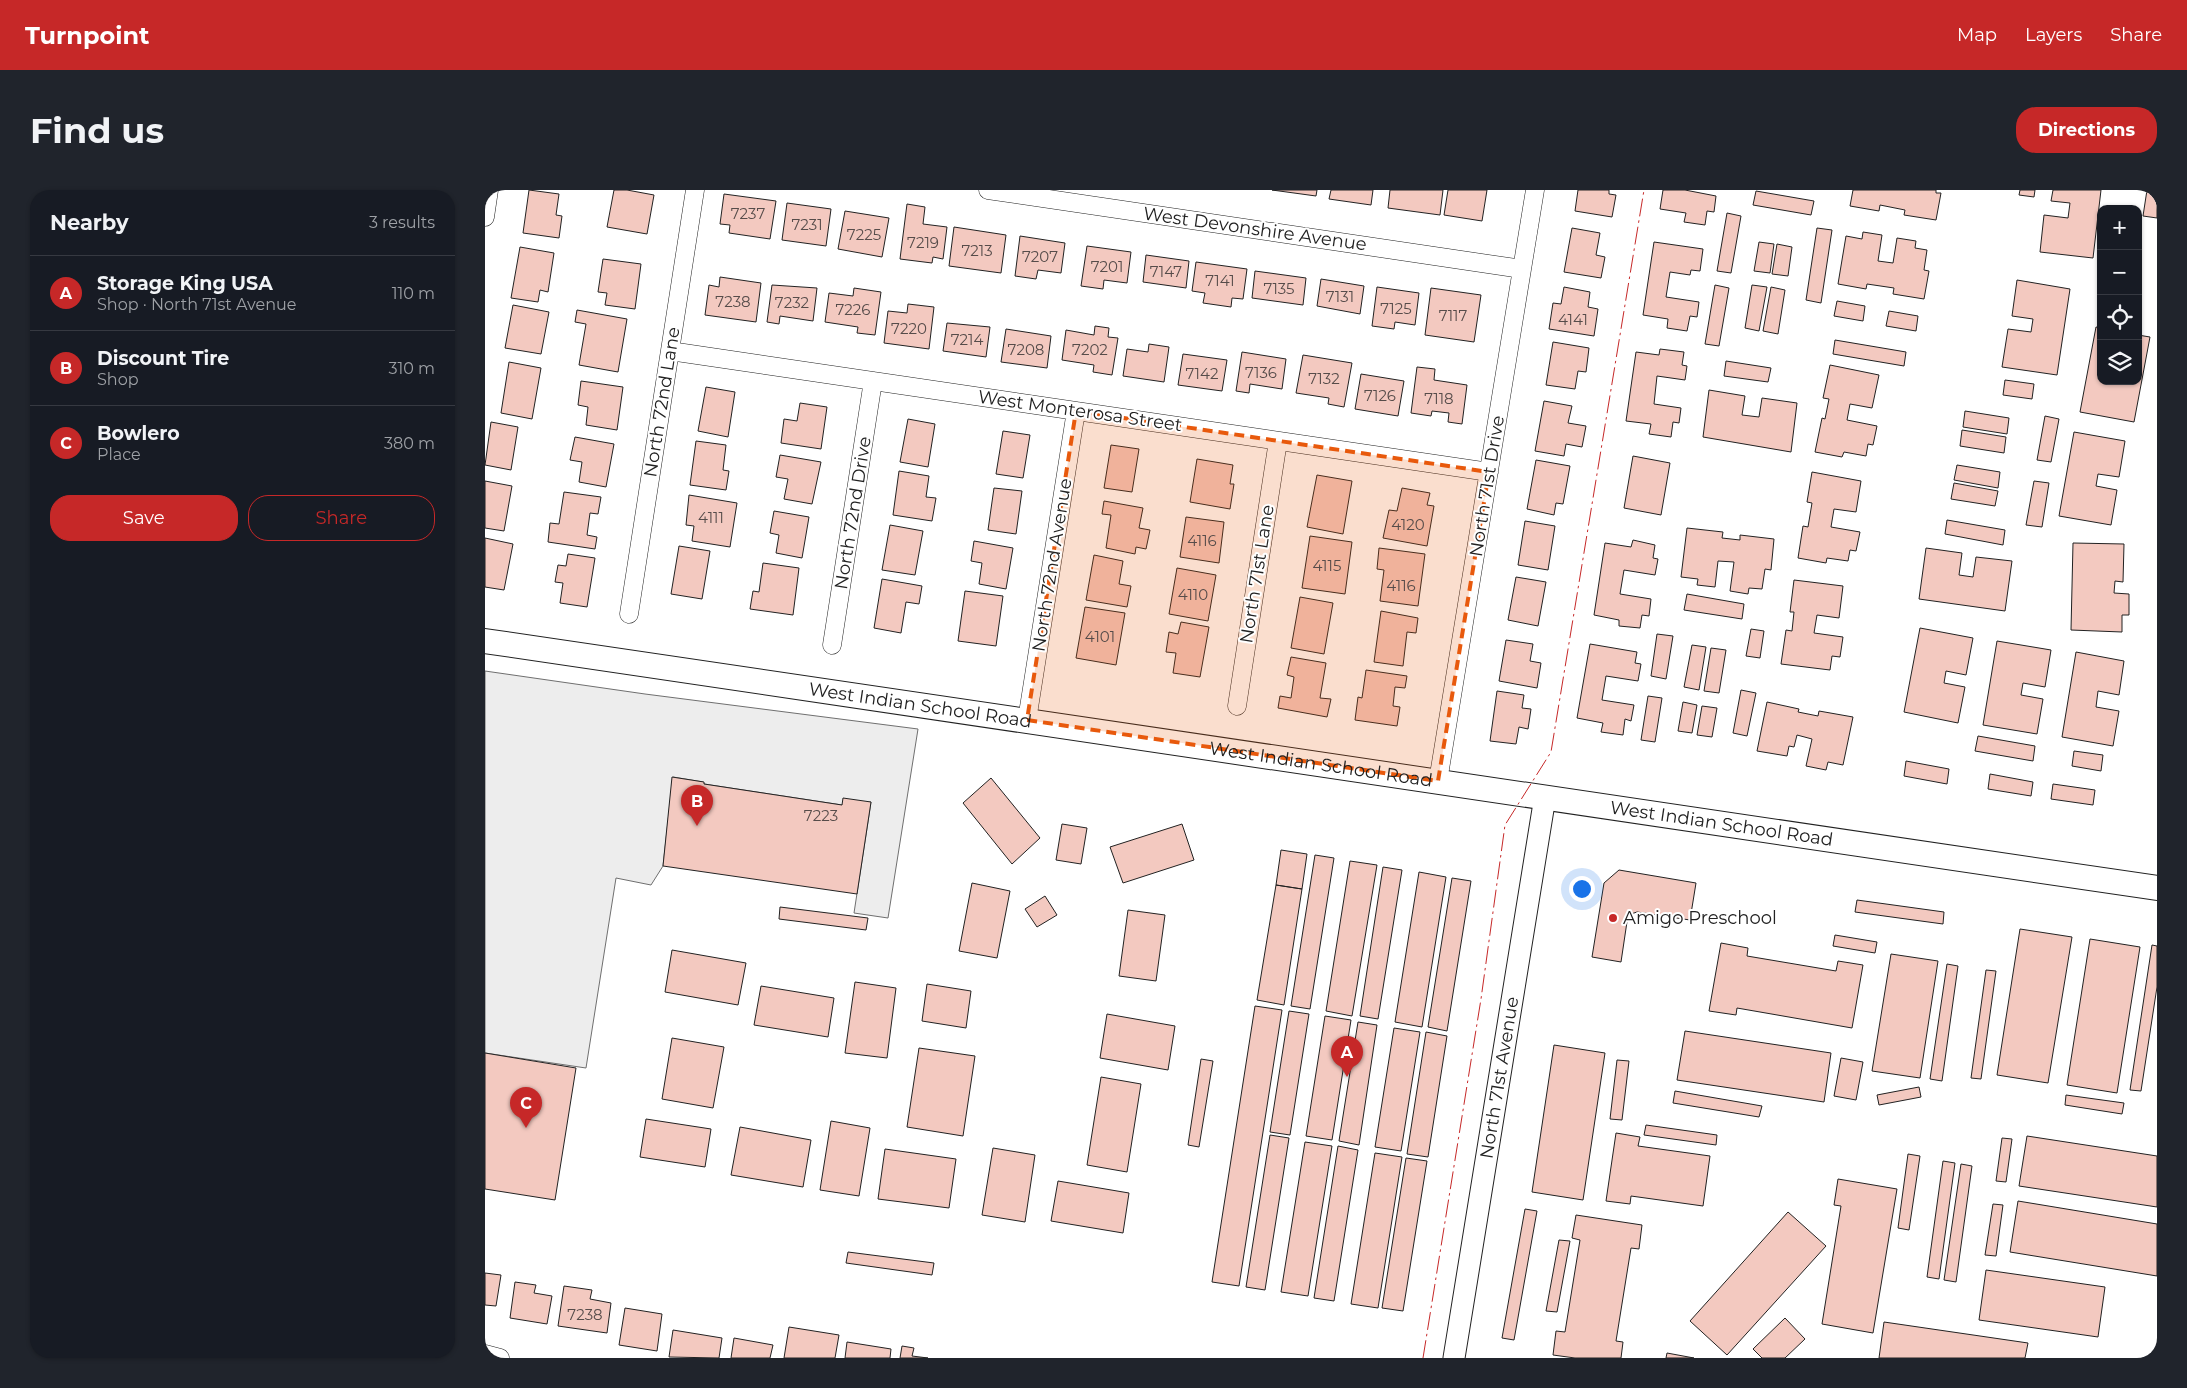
<!DOCTYPE html>
<meta charset="utf-8">
<style>
:root{--surface:#171b24;--page:#20242c;--text:#f1f3f6;--muted:#9ea1a6;--line:#363941;--accent:#c62828}
body{margin:0;font-family:Montserrat,sans-serif;background:var(--page);color:var(--text)}
.controls{position:absolute;right:15px;top:15px;display:grid;overflow:hidden;border-radius:10px;box-shadow:0 1px 4px #0004}
.controls button{width:45px;height:45px;display:grid;place-items:center;padding:0;border:0;border-bottom:1px solid var(--line);background:var(--surface);color:var(--text);font:25px sans-serif}
.you{position:absolute;left:1096px;top:698px;width:18px;height:18px;margin:-12px;border:4px solid #fff;border-radius:50%;background:#1a73e8;box-shadow:0 0 0 8px #1a73e833}
.badge{display:grid;place-items:center;width:32px;height:32px;border-radius:50%;background:var(--accent);color:#fff;font-size:16px;font-weight:700}
.pin{position:absolute;translate:-50% -41px;filter:drop-shadow(0 1px 2px #0008)}
.pin::after{content:'';position:absolute;top:26px;width:18px;height:15px;background:inherit;clip-path:polygon(0 0,100% 0,50% 100%)}
.list{margin:0;padding:0;list-style:none}
h2{display:flex;justify-content:space-between;align-items:center;height:65px;margin:0;padding:0 20px;font-size:21px}
h2 small{font-size:16px;font-weight:400;color:var(--muted)}
.list li{display:grid;grid-template-columns:32px 1fr auto;gap:15px;align-items:center;box-sizing:border-box;height:75px;padding:0 20px;border-top:1px solid var(--line)}
.list b{display:block;font-size:19px;white-space:nowrap}
.list p{margin:0;font-size:16px;white-space:nowrap;color:var(--muted)}
.list em{font-size:16px;font-style:normal;color:var(--muted)}
.actions{display:flex;gap:10px;padding:15px 20px}
.actions a{flex:1;padding:11px 0;border:1px solid var(--accent);border-radius:20px;text-align:center;font-size:18px;color:var(--accent)}
.actions .main{background:var(--accent);color:#fff}
.icon{flex:none;width:28px;height:28px;fill:none;stroke:currentColor;stroke-width:2;stroke-linecap:round;stroke-linejoin:round}
.map{position:relative;flex:none;width:1672px;height:1168px;overflow:hidden;border-radius:20px}
header{display:flex;align-items:center;gap:30px;box-sizing:border-box;height:70px;padding:0 25px;background:var(--accent);color:#fff}
header strong{font-size:24px}
nav{display:flex;gap:28px;margin-inline-start:auto;font-size:18px}
.intro{display:flex;align-items:center;justify-content:space-between;box-sizing:border-box;height:120px;padding:0 30px}
h1{margin:0;font-size:35px}
.button{padding:12px 22px;border-radius:20px;background:var(--accent);color:#fff;font-size:18px;font-weight:700}
main{display:flex;gap:30px;padding:0 30px}
aside{flex:1;background:var(--surface);border-radius:20px;box-shadow:0 1px 4px #0004}
.map>svg:first-child{display:block}
.parking{fill:#ededed;stroke:#6f6f6f}
.building{fill:#f3c9c0;stroke:#222}
.lines{fill:none;stroke-linecap:round;stroke-linejoin:round}
.minor-casing{stroke:#222;stroke-width:19}
.tertiary-casing{stroke:#222;stroke-width:23}
.secondary-casing{stroke:#222;stroke-width:26}
.minor{stroke:#fff;stroke-width:18}
.tertiary{stroke:#fff;stroke-width:21}
.secondary{stroke:#fff;stroke-width:24}
.power{stroke:#c62828;stroke-width:1;stroke-dasharray:18 4 2.5 4;stroke-linecap:butt}
.marked{fill:#e8590c;fill-opacity:0.2;stroke:#e8590c;stroke-width:4;stroke-dasharray:10 6;stroke-linejoin:round}
.poi-dot{fill:#c62828;stroke:#fff;stroke-width:2}
.labels{text-anchor:middle;dominant-baseline:central;stroke-width:4;stroke-linejoin:round;paint-order:stroke}
.number-label{font-size:15px;fill:#564c4a}
.street-label{font-size:18px;fill:#222;stroke:#fff}
.poi-label{font-size:18px;fill:#222;stroke:#fff;text-anchor:start}
</style>
<header>
<strong>Turnpoint</strong>
<nav><a>Map</a><a>Layers</a><a>Share</a></nav>
</header>
<div class="intro"><h1>Find us</h1><a class="button">Directions</a></div>
<main>
<aside>
<h2>Nearby<small>3 results</small></h2>
<ul class="list">
<li><span class="badge">A</span><div><b>Storage King USA</b><p>Shop · North 71st Avenue</p></div><em>110 m</em></li>
<li><span class="badge">B</span><div><b>Discount Tire</b><p>Shop</p></div><em>310 m</em></li>
<li><span class="badge">C</span><div><b>Bowlero</b><p>Place</p></div><em>380 m</em></li>
</ul>
<div class="actions"><a class="main">Save</a><a>Share</a></div>
</aside>
<div class="map">
<svg width="1672" height="1168" viewBox="0 0 1672 1168">
<rect width="100%" height="100%" fill="#fff"/>
<path class="parking" d="M0,481L160,504L433,539L403,728L369,723L386,612L357,615L219,594L218,592L188,587L178,676L166,695L131,688L101,878L0,863Z"/>
<path class="building" d="M44,0L74,4L71,25L77,26L74,48L38,43Z
M129,0H142L169,5L162,44L122,37Z
M787,0H832L831,6Z
M846,0H888L886,15L844,9Z
M905,0H958L955,25L903,18Z
M963,0H1002L997,31L959,25Z
M1093,0H1124V4L1131,5L1127,27L1090,21Z
M1178,0H1200L1231,6L1229,22L1222,21L1220,35L1199,32L1201,23L1175,19Z
M1368,0H1451V3H1456L1451,30L1419,25L1420,20L1395,15L1394,21L1365,16Z
M1535,0H1550L1549,7L1534,5Z
M1568,0H1616L1608,68L1555,62L1559,25L1583,28L1585,13L1566,11Z
M1662,0H1672V28L1658,26Z
M1271,1L1329,11L1326,25L1268,15Z
M239,4L291,11L285,49L244,43L245,35L235,34Z
M302,13L346,19L341,56L297,50Z
M422,14L440,17L438,34L462,37L458,69L448,67L447,73L415,69Z
M360,21L404,28L397,67L353,59Z
M1242,23L1256,26L1246,83L1232,81Z
M469,37L521,45L516,83L464,76Z
M1087,38L1115,43L1111,65L1120,67L1116,88L1079,82Z
M1332,38L1347,40L1336,113L1321,110Z
M1378,42L1397,45L1393,71L1408,73L1412,48L1431,51L1430,58L1442,60L1439,80L1444,81L1439,109L1408,104L1409,98L1382,94L1381,99L1353,94L1361,46L1377,49Z
M535,46L580,53L576,83L553,80L551,89L530,86Z
M1169,52L1218,59L1215,81L1206,80L1205,85L1185,82L1181,107L1214,112L1212,127L1205,126L1202,141L1182,138L1183,129L1158,125Z
M1274,52L1289,54L1285,83L1269,81Z
M1292,54L1307,57L1303,86L1287,84Z
M602,56L646,62L642,93L619,90L618,99L596,96Z
M35,57L69,63L63,102L55,100L53,112L26,108Z
M661,65L704,71L701,98L658,92Z
M118,69L156,74L150,119L120,115L122,103L113,102Z
M711,72L762,79L758,109L747,108L746,117L718,113L720,103L707,101Z
M770,81L821,88L818,115L767,108Z
M235,87L276,93L271,132L220,125L224,95L234,97Z
M836,89L879,96L875,124L832,116Z
M1532,90L1585,99L1572,185L1517,177L1523,139L1546,142L1548,129L1527,126Z
M287,95L332,98L328,131L295,126L294,134L282,132Z
M1230,95L1244,98L1234,156L1220,154Z
M1267,95L1282,97L1274,141L1260,138Z
M892,97L934,103L930,135L910,132L909,139L887,136Z
M1079,97L1105,102L1103,117L1113,119L1109,146L1064,139L1068,113L1076,114Z
M1286,97L1300,100L1293,144L1278,141Z
M369,98L396,102L390,145L372,143L373,137L340,132L344,103L368,106Z
M946,98L996,105L989,152L940,145Z
M1352,111L1380,116L1378,131L1349,126Z
M423,114L449,117L444,159L399,153L403,121L422,123Z
M28,115L64,122L56,164L20,158Z
M92,120L142,129L133,182L94,175L101,134L90,132Z
M1404,121L1433,126L1431,141L1401,136Z
M462,133L505,137L501,167L458,161Z
M610,136L624,138L623,147L633,148L627,185L608,182L609,175L577,170L581,140L609,145Z
M1611,137L1616,138V191H1653V145L1665,147L1649,232L1595,222Z
M521,139L566,146L562,178L516,172Z
M1350,150L1421,162L1419,176L1348,164Z
M1068,152L1104,158L1101,182L1093,181L1090,199L1061,195Z
M664,154L684,157L679,192L638,186L642,159L663,162Z
M1175,159L1199,162L1197,175L1202,176L1200,190L1172,186L1169,214L1196,218L1194,233L1188,232L1186,247L1164,244L1166,234L1141,231L1151,162L1174,165Z
M757,162L801,169L797,199L765,194L764,203L751,201Z
M698,164L742,170L737,201L693,195Z
M818,165L867,173L859,217L843,214L844,208L811,203Z
M1241,171L1286,178L1283,192L1239,186Z
M24,172L56,178L47,229L16,223Z
M1345,175L1394,185L1387,218L1365,214L1362,230L1392,236L1388,255L1383,254L1381,266L1359,262L1357,267L1330,262L1337,228L1340,229L1344,209L1338,208Z
M932,177L950,179L949,190L982,195L977,234L963,232L964,223L947,221L946,226L926,223Z
M876,184L919,191L913,226L870,219Z
M1520,190L1549,194L1547,209L1518,205Z
M96,191L138,197L132,240L101,235L103,217L93,215Z
M221,197L250,202L243,247L213,241Z
M1224,200L1260,206L1257,225L1274,227L1277,208L1312,213L1306,262L1218,247Z
M1059,211L1087,216L1083,233L1101,236L1097,257L1081,254L1079,266L1050,261Z
M315,213L342,217L336,259L296,253L299,229L312,231Z
M1480,221L1524,228L1522,244L1478,237Z
M1560,226L1574,229L1566,272L1552,270Z
M423,229L450,234L443,277L415,272Z
M6,232L33,237L26,280L0,275Z
M1477,240L1521,247L1519,263L1475,256Z
M518,241L545,245L538,288L511,284Z
M1589,242L1640,251L1634,287L1613,284L1611,296L1632,300L1626,335L1574,326Z
M90,247L129,254L121,297L94,292L97,272L85,270Z
M211,251L241,255L238,280L244,281L241,300L205,295Z
M626,255L654,259L647,302L619,298Z
M295,265L336,272L327,314L299,309L303,289L291,287Z
M1148,266L1185,273L1176,325L1139,318Z
M712,269L748,275L745,294H749L745,319L705,312Z
M1051,270L1085,276L1078,314L1071,313L1069,325L1042,319Z
M1472,275L1515,282L1513,298L1469,290Z
M414,281L444,286L441,307L451,308L447,331L408,325Z
M1327,282L1376,291L1371,322L1349,319L1346,337L1375,342L1371,361L1365,360L1363,371L1342,368L1341,373L1313,368L1318,336L1323,337L1327,313L1322,312Z
M832,285L867,291L858,344L822,337Z
M0,291L27,296L19,341L0,338Z
M1549,291L1564,293L1557,337L1541,335Z
M1469,293L1513,301L1510,316L1466,309Z
M509,298L537,301L531,344L503,340Z
M917,298L945,303L942,315L949,316L942,356L898,348L904,320L912,321Z
M79,302L116,307L113,324L105,323L102,345L112,347L110,359L63,352L65,333L74,334Z
M204,305L252,313L245,357L207,351L209,336L201,335Z
M619,311L658,318L654,338L665,340L661,359L651,357L650,364L621,358L626,325L617,324Z
M289,321L324,327L317,368L291,363L294,345L285,343Z
M701,327L739,332L734,373L695,367Z
M1462,330L1520,340L1518,355L1460,344Z
M1040,331L1070,336L1063,380L1033,375Z
M405,335L438,341L430,385L397,380Z
M1202,338L1238,342L1237,348L1255,350V345L1289,349L1286,380L1280,379L1277,399L1264,398L1263,404L1245,401L1249,372L1233,371L1230,397L1212,395L1213,389L1196,387Z
M825,346L867,352L860,404L817,398Z
M0,348L28,354L19,400L0,397Z
M1148,350L1170,355L1168,368L1173,369L1170,385L1139,380L1135,404L1166,409L1164,426L1157,425L1155,438L1134,436V430L1109,425L1120,353L1146,357Z
M489,351L528,358L521,399L494,394L497,373L486,371Z
M1588,353L1639,354L1638,392L1630,391L1629,403L1644,404V425H1637V442L1586,440Z
M194,356L225,361L217,409L186,404Z
M894,358L940,364L933,416L895,411L899,380L892,379Z
M1441,358L1477,363L1474,385L1488,387L1491,367L1527,371L1520,421L1434,409Z
M83,364L110,368L102,417L75,413L78,393L70,392L73,375L81,376Z
M609,365L638,371L634,394L646,396L642,417L601,410Z
M278,373L314,378L308,425L265,419L268,401L274,402Z
M692,378L731,385L723,431L684,424Z
M1031,387L1061,392L1053,436L1023,430Z
M397,389L437,396L434,414L421,412L416,443L389,438Z
M1309,390L1358,396L1354,428L1332,425L1329,443L1358,447L1355,467L1347,466L1345,480L1296,474L1301,440L1307,441L1309,422H1305Z
M480,401L518,406L511,456L473,451Z
M1202,404L1259,414L1257,429L1199,420Z
M815,407L848,413L839,464L806,458Z
M600,417L640,423L631,475L591,468Z
M896,421L933,428L931,443L922,442L918,476L889,472Z
M696,432L724,437L715,487L688,483L691,463L681,462L684,442L693,444Z
M1435,438L1488,448L1481,485L1461,481L1459,493L1480,497L1473,533L1419,522Z
M1266,439L1279,441L1275,468L1261,466Z
M1172,444L1188,446L1181,489L1166,486Z
M1021,450L1048,454L1045,471L1056,473L1052,498L1014,491Z
M1512,451L1566,460L1560,497L1538,493L1536,505L1558,509L1552,544L1498,535Z
M1105,454L1152,462L1150,473L1156,474L1153,491L1121,486L1117,510L1149,515L1146,531L1140,529L1138,545L1116,542L1118,533L1092,528Z
M1207,455L1221,457L1214,500L1199,497Z
M1226,458L1241,460L1234,503L1219,501Z
M1591,462L1639,471L1634,505L1613,501L1611,517L1634,521L1628,556L1577,547Z
M806,467L841,473L835,508L846,509L842,527L793,518L795,506L806,508L809,487L802,485Z
M881,480L922,486L920,498L910,497L908,516L915,517L912,536L870,530L873,507L877,508Z
M1256,500L1271,503L1262,546L1248,543Z
M1012,501L1039,505L1037,518L1046,519L1043,539L1034,537L1031,554L1005,551Z
M1163,506L1177,508L1170,552L1156,550Z
M1198,512L1212,515L1207,543L1193,541Z
M1282,512L1314,519L1313,522L1333,526L1334,521L1368,527L1358,575L1343,572L1341,580L1321,576L1327,549L1312,545L1309,557L1304,556L1302,566L1272,561Z
M1217,516L1232,518L1227,547L1212,545Z
M1493,546L1550,556L1548,571L1490,561Z
M1589,561L1618,565L1616,581L1587,576Z
M1421,571L1464,579L1462,594L1419,586Z
M1505,584L1548,592L1546,606L1503,599Z
M187,587L219,592V594L357,615L358,608L386,612L372,704L178,676Z
M506,588L555,648L527,674L478,613Z
M1568,594L1610,600L1608,615L1566,609Z
M577,634L602,638L596,674L571,670Z
M697,634L709,670L638,693L625,657Z
M796,660L822,664L817,699L791,695Z
M830,665L849,668L825,819L806,816Z
M865,671L892,675L867,826L841,821Z
M898,677L917,680L893,829L875,826Z
M1134,680L1211,693L1205,730L1152,722L1143,725L1136,772L1107,767L1119,693Z
M934,682L961,687L937,837L910,832Z
M967,688L986,691L962,841L943,837Z
M487,693L525,701L512,768L474,761Z
M791,695L817,699L799,815L772,810Z
M560,706L572,725L552,737L540,719Z
M1372,710L1459,722L1458,734L1370,722Z
M295,717L383,728L381,740L294,729Z
M643,720L680,725L671,791L634,786Z
M1535,739L1587,747L1563,893L1512,885Z
M1350,745L1392,752L1390,763L1348,756Z
M1605,749L1655,757L1632,903L1582,895Z
M1236,753L1263,758L1262,766L1351,781L1353,771L1378,775L1367,838L1252,818L1251,825L1224,821Z
M1667,755L1672,756V797L1656,901L1645,900Z
M187,760L261,773L253,815L180,802Z
M1406,764L1453,771L1435,888L1387,881Z
M1462,774L1473,776L1457,891L1445,889Z
M1501,780L1511,781L1496,889L1486,888Z
M370,792L411,798L402,868L360,863Z
M442,794L486,801L481,838L437,831Z
M276,796L349,808L343,847L269,835Z
M770,816L797,820L754,1096L727,1092Z
M804,821L824,824L805,945L785,942Z
M622,824L690,836L683,880L615,868Z
M840,826L866,830L847,950L821,946Z
M873,832L892,835L874,955L854,951Z
M909,838L935,842L916,961L890,957Z
M1200,841L1346,863L1339,912L1192,890Z
M941,842L962,846L943,967L922,964Z
M187,848L239,857L228,918L177,909Z
M1069,855L1120,863L1098,1010L1047,1002Z
M434,858L490,866L478,946L422,937Z
M0,863L91,878L70,1010L0,999Z
M1356,868L1378,872L1371,910L1349,906Z
M716,869L728,871L714,957L703,955Z
M1132,870L1144,871L1137,930L1125,929Z
M616,887L656,894L642,982L602,975Z
M1434,897L1436,907L1394,915L1392,905Z
M1190,901L1277,916L1274,927L1188,913Z
M1581,905L1639,913L1637,924L1580,915Z
M161,929L226,939L220,977L155,967Z
M346,931L385,938L374,1006L335,1000Z
M1161,935L1232,945L1231,955L1159,945Z
M255,937L326,950L318,997L246,985Z
M1131,943L1155,947L1153,956L1225,966L1218,1016L1146,1006L1145,1014L1121,1011Z
M785,945L804,948L780,1100L761,1097Z
M1542,946L1672,966V1017L1534,996Z
M1517,948L1527,949L1521,992L1511,991Z
M820,952L847,956L823,1106L796,1102Z
M853,956L873,960L849,1111L829,1108Z
M508,958L550,965L540,1032L497,1025Z
M400,959L471,969L464,1018L393,1009Z
M890,963L917,967L893,1118L866,1114Z
M1423,964L1435,966L1424,1040L1413,1038Z
M921,968L942,971L918,1121L897,1118Z
M1458,971L1470,973L1454,1089L1442,1087Z
M1476,974L1487,976L1471,1092L1459,1090Z
M1353,989L1412,999L1388,1143L1337,1134L1356,1016L1349,1015Z
M573,991L644,1003L638,1043L566,1031Z
M1533,1011L1672,1034V1086L1525,1062Z
M1508,1014L1518,1015L1511,1066L1500,1065Z
M1040,1019L1052,1021L1029,1150L1017,1148Z
M1303,1022L1341,1056L1242,1165L1205,1131Z
M1091,1025L1157,1035L1154,1059L1146,1058L1131,1151L1138,1152L1136,1168H1090L1068,1165L1071,1141L1080,1142L1095,1050L1087,1048Z
M1074,1050L1085,1051L1072,1122L1061,1121Z
M363,1062L449,1073L447,1085L361,1073Z
M1501,1080L1620,1097L1613,1147L1494,1130Z
M0,1083L16,1085L11,1116L0,1115Z
M30,1092L51,1095L49,1103L67,1106L62,1134L25,1128Z
M79,1096L107,1100L105,1109L126,1113L122,1143L73,1136Z
M140,1118L177,1124L172,1161L134,1155Z
M1300,1128L1320,1149L1300,1168H1277L1268,1159Z
M1399,1132L1543,1153L1540,1168H1394Z
M304,1137L354,1145L350,1168H299Z
M188,1140L237,1148L234,1168L184,1167Z
M249,1148L288,1155L285,1168H246Z
M362,1152L406,1159L405,1168H360Z
M417,1156L429,1158L427,1166L443,1168H415Z
M1182,1163L1209,1168H1181Z"/>
<g class="lines">
<defs>
<path id="minor" d="M503,0L1037,79
M0,27L4,0
M185,161L1004,282
M144,424L210,0
M347,455L388,191
M752,516L793,251
M542,530L591,221
M953,591L1050,0
M0,1164L15,1168"/>
<g id="tertiary">
<path id="s1" d="M969,1168L1060,607"/>
</g>
<g id="secondary">
<path id="s2" d="M0,451L1672,698"/>
</g>
</defs>
<use href="#minor" class="minor-casing"/>
<use href="#tertiary" class="tertiary-casing"/>
<use href="#secondary" class="secondary-casing"/>
<use href="#minor" class="minor"/>
<use href="#tertiary" class="tertiary"/>
<use href="#secondary" class="secondary"/>
<path class="power" d="M938,1168L996,809L1020,635L1066,562L1159,0"/>
</g>
<path class="marked" d="M591,221L1004,282L953,591L542,530Z"/>
<circle class="poi-dot" cx="1128" cy="728" r="5"/>
<g class="labels">
<g class="number-label">
<text x="263" y="23">7237</text>
<text x="322" y="34">7231</text>
<text x="379" y="44">7225</text>
<text x="438" y="52">7219</text>
<text x="492" y="60">7213</text>
<text x="555" y="66">7207</text>
<text x="622" y="76">7201</text>
<text x="681" y="81">7147</text>
<text x="735" y="90">7141</text>
<text x="794" y="98">7135</text>
<text x="855" y="106">7131</text>
<text x="248" y="111">7238</text>
<text x="307" y="112">7232</text>
<text x="911" y="118">7125</text>
<text x="368" y="119">7226</text>
<text x="968" y="125">7117</text>
<text x="1088" y="129">4141</text>
<text x="424" y="138">7220</text>
<text x="482" y="149">7214</text>
<text x="541" y="159">7208</text>
<text x="605" y="159">7202</text>
<text x="776" y="182">7136</text>
<text x="717" y="183">7142</text>
<text x="839" y="188">7132</text>
<text x="895" y="205">7126</text>
<text x="954" y="208">7118</text>
<text x="226" y="327">4111</text>
<text x="923" y="334">4120</text>
<text x="717" y="350">4116</text>
<text x="842" y="375">4115</text>
<text x="916" y="395">4116</text>
<text x="708" y="404">4110</text>
<text x="615" y="446">4101</text>
<text x="336" y="625">7223</text>
<text x="100" y="1124">7238</text>
</g>
<g class="street-label">
<text transform="translate(770 39) rotate(8)">West Devonshire Avenue</text>
<text transform="translate(177 212) rotate(-81)">North 72nd Lane</text>
<text transform="translate(595 221) rotate(8)">West Monterosa Street</text>
<text transform="translate(1002 296) rotate(-81)">North 71st Drive</text>
<text transform="translate(368 323) rotate(-81)">North 72nd Drive</text>
<text transform="translate(567 375) rotate(-81)">North 72nd Avenue</text>
<text transform="translate(772 384) rotate(-81)">North 71st Lane</text>
<text stroke="none"><textPath href="#s2" startOffset="440">West Indian School Road</textPath></text>
<text stroke="none"><textPath href="#s2" startOffset="845">West Indian School Road</textPath></text>
<text stroke="none"><textPath href="#s2" startOffset="1250">West Indian School Road</textPath></text>
<text stroke="none"><textPath href="#s1" startOffset="284">North 71st Avenue</textPath></text>
</g>
<g class="poi-label">
<text x="1138" y="728">Amigo Preschool</text>
</g>
</g>
</svg>
<div class="controls">
<button>+</button>
<button>−</button>
<button><svg class="icon" aria-label="locate" viewBox="0 0 24 24"><circle cx="12" cy="12" r="6"/><path d="M12 2v4M12 18v4M2 12h4M18 12h4"/></svg></button>
<button><svg class="icon" aria-label="layers" viewBox="0 0 24 24"><path d="M12 4l9 5-9 5-9-5zM3 14l9 5 9-5"/></svg></button>
</div>
<div class="you"></div>
<div class="pin badge" style="left:862px;top:887px">A</div>
<div class="pin badge" style="left:212px;top:636px">B</div>
<div class="pin badge" style="left:41px;top:938px">C</div>
</div>
</main>
